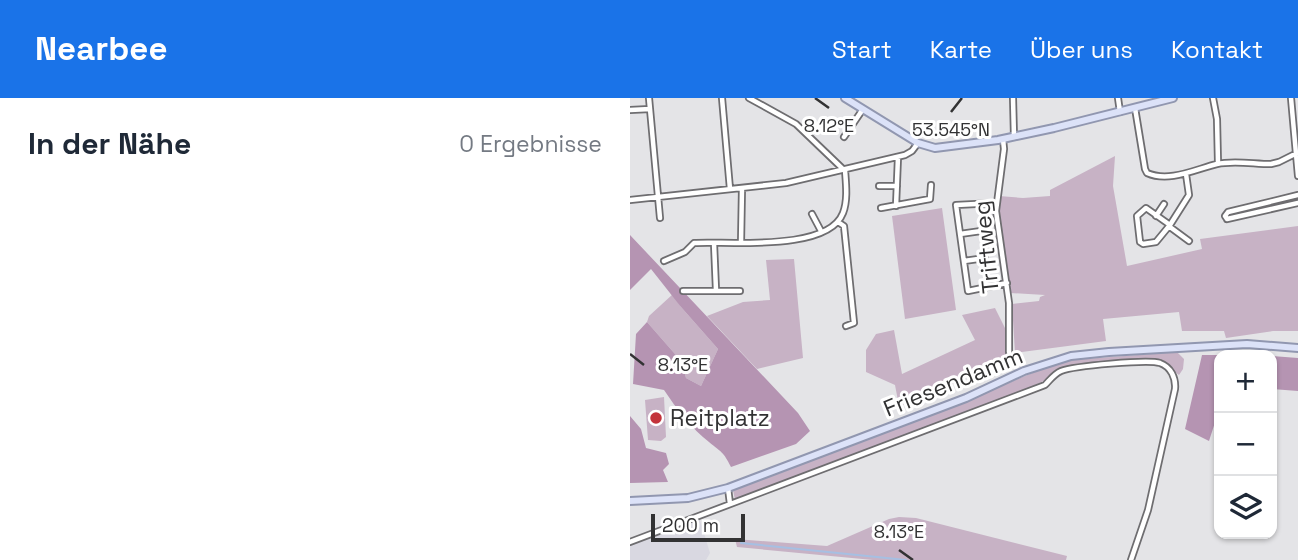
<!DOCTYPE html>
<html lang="de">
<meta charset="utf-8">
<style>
:root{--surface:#fff;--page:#f2f2f3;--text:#1f2937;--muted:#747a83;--line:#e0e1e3;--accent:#1a73e8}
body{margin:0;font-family:"Space Grotesk",sans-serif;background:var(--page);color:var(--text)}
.controls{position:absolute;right:21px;bottom:21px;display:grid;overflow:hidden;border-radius:14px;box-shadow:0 2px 5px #0004}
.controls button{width:63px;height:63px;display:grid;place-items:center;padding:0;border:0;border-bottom:2px solid var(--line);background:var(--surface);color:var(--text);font:35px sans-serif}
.scale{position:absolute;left:21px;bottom:18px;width:94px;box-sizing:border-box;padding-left:7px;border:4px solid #323233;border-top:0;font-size:19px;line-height:24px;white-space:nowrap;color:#323233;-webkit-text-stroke:5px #fff;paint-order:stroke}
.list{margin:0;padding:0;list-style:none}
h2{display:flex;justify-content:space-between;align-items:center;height:91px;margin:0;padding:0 28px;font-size:30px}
h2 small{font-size:23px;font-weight:400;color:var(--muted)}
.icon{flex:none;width:38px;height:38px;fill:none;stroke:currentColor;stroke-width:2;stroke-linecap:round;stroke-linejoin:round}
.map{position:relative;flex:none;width:668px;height:462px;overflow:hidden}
header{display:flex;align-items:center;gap:42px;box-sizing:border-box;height:98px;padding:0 35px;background:var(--accent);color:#fff}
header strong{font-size:33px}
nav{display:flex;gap:38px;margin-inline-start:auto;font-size:24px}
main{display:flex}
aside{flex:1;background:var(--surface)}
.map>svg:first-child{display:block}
.built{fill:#d9d8e1}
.green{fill:#c7b2c5}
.forest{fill:#b594b2}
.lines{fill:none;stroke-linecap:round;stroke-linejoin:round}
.stream{stroke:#a6bfe2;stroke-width:2}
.minor-casing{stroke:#6e6d70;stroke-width:8}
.major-casing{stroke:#9197b0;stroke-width:10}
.minor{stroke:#fff;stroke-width:4.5}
.major{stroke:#dce2f8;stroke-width:6}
.ticks{fill:none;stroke:#323233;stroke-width:2.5}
.poi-dot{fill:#c3333b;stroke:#fff;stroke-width:2.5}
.labels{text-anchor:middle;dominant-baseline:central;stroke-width:6;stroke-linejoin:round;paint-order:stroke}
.street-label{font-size:23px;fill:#323233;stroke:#fff}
.poi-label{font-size:23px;fill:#323233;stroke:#fff;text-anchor:start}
.ticks-label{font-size:18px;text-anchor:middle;fill:#323233;stroke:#fff;stroke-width:6;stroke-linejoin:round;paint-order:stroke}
</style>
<header>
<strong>Nearbee</strong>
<nav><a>Start</a><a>Karte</a><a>Über uns</a><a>Kontakt</a></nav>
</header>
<main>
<aside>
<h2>In der Nähe<small>0 Ergebnisse</small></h2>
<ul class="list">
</ul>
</aside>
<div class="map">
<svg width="668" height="462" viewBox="0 0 668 462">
<rect width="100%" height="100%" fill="#e4e4e7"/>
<path class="built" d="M69,419L80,455L76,462H0V447Z"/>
<path class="green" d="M485,58L483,88L497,168L572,151L570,141L668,128V233H643L596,240L594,233H552L549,214L473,221L476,243L385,255L382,206L409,203L410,199L415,197L380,195L367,107L369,98L393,100L420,98V92Z
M312,110L326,212L275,221L262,118Z
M164,161L173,260L127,271L77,218L113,204L140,202L136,162Z
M43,196L51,209L88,251L71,288L56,280L52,264L17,224L19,218Z
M365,210L376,232V260L303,296L269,308L265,287L236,274V252L246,236L264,232L272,276L345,242L332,217Z
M547,254L554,261L553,271L549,277L534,266L523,261L440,268L427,273L418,281L392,293L105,402L103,392L309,314L419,268L441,262Z
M34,299L36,339L31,343L18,342L15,302Z
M269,419L286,420L437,458L436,462H243L107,449L105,441L197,448L259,421Z"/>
<path class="forest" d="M0,137L168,315L180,333L166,346L101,369C93,353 92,355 79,344C62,331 46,310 34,292L3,286L6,236L17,224L52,264L56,280L71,288L88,251L51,209L21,171L0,192Z
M572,257H589V312L579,343L555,331Z
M642,258L668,260V293L642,291Z
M0,318L11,331L16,350L36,355L39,366L33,372L38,384L0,385Z"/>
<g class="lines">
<path class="stream" d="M111,445L276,462"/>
<defs>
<path id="minor" d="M19,0L30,120
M92,0L100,91
M119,0L166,26L214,72
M383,0L384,39
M488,0L490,14
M583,0L587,21L588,65
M661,0L668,78
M505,10L515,71L517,75C539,85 566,71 587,66C603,62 624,66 641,66L649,64L667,55
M0,12L20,11
M214,39L233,11
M373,41L374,51L366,113L379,205V254
M249,88H267
M0,102L156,85L275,57L282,53L288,45
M366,105L326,107L338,193L377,185
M266,108L268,59
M251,110L300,101L301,87
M182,116L191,133
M526,118L534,106
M597,121L595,118L598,114L668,97
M597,121L668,105
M208,124L214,128L224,225L216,228
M540,127L526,144L513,146L510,144L507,118L516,110L540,127L559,97L556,76
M540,129L559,143
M330,136L351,133
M84,145L86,192
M111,145L112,90
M34,163L55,154L64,145C98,143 198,154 213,115C218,102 216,86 215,72
M334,163L355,160
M53,193H110
M98,390L100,406
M0,444L415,287C420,282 424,276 431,273C444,268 518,261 530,265C541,269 546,280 545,291L518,412L501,462"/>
<path id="major" d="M215,0L288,45L305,50L368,42L424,30L543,0
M0,403L58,400L98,390L336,300L394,273L441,258L479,254L617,246L668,250"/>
</defs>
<use href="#minor" class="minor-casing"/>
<use href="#major" class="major-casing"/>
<use href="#minor" class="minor"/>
<use href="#major" class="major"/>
</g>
<path class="ticks" d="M185,0L199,10M321,14L332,0M0,256L14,267M269,452L283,462"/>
<circle class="poi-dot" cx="26" cy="320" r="7"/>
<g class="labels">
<g class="street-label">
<text transform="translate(356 149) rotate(-96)">Triftweg</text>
<text transform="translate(323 284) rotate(-22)">Friesendamm</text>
</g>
<g class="poi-label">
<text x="40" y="320">Reitplatz</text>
</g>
</g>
<g class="ticks-label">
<text x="199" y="34">8.12°E</text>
<text x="321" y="38">53.545°N</text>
<text x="53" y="273">8.13°E</text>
<text x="269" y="440">8.13°E</text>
</g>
</svg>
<div class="controls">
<button>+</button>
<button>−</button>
<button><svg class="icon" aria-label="layers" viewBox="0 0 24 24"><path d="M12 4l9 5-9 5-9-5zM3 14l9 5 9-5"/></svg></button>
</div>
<div class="scale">200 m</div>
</div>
</main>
